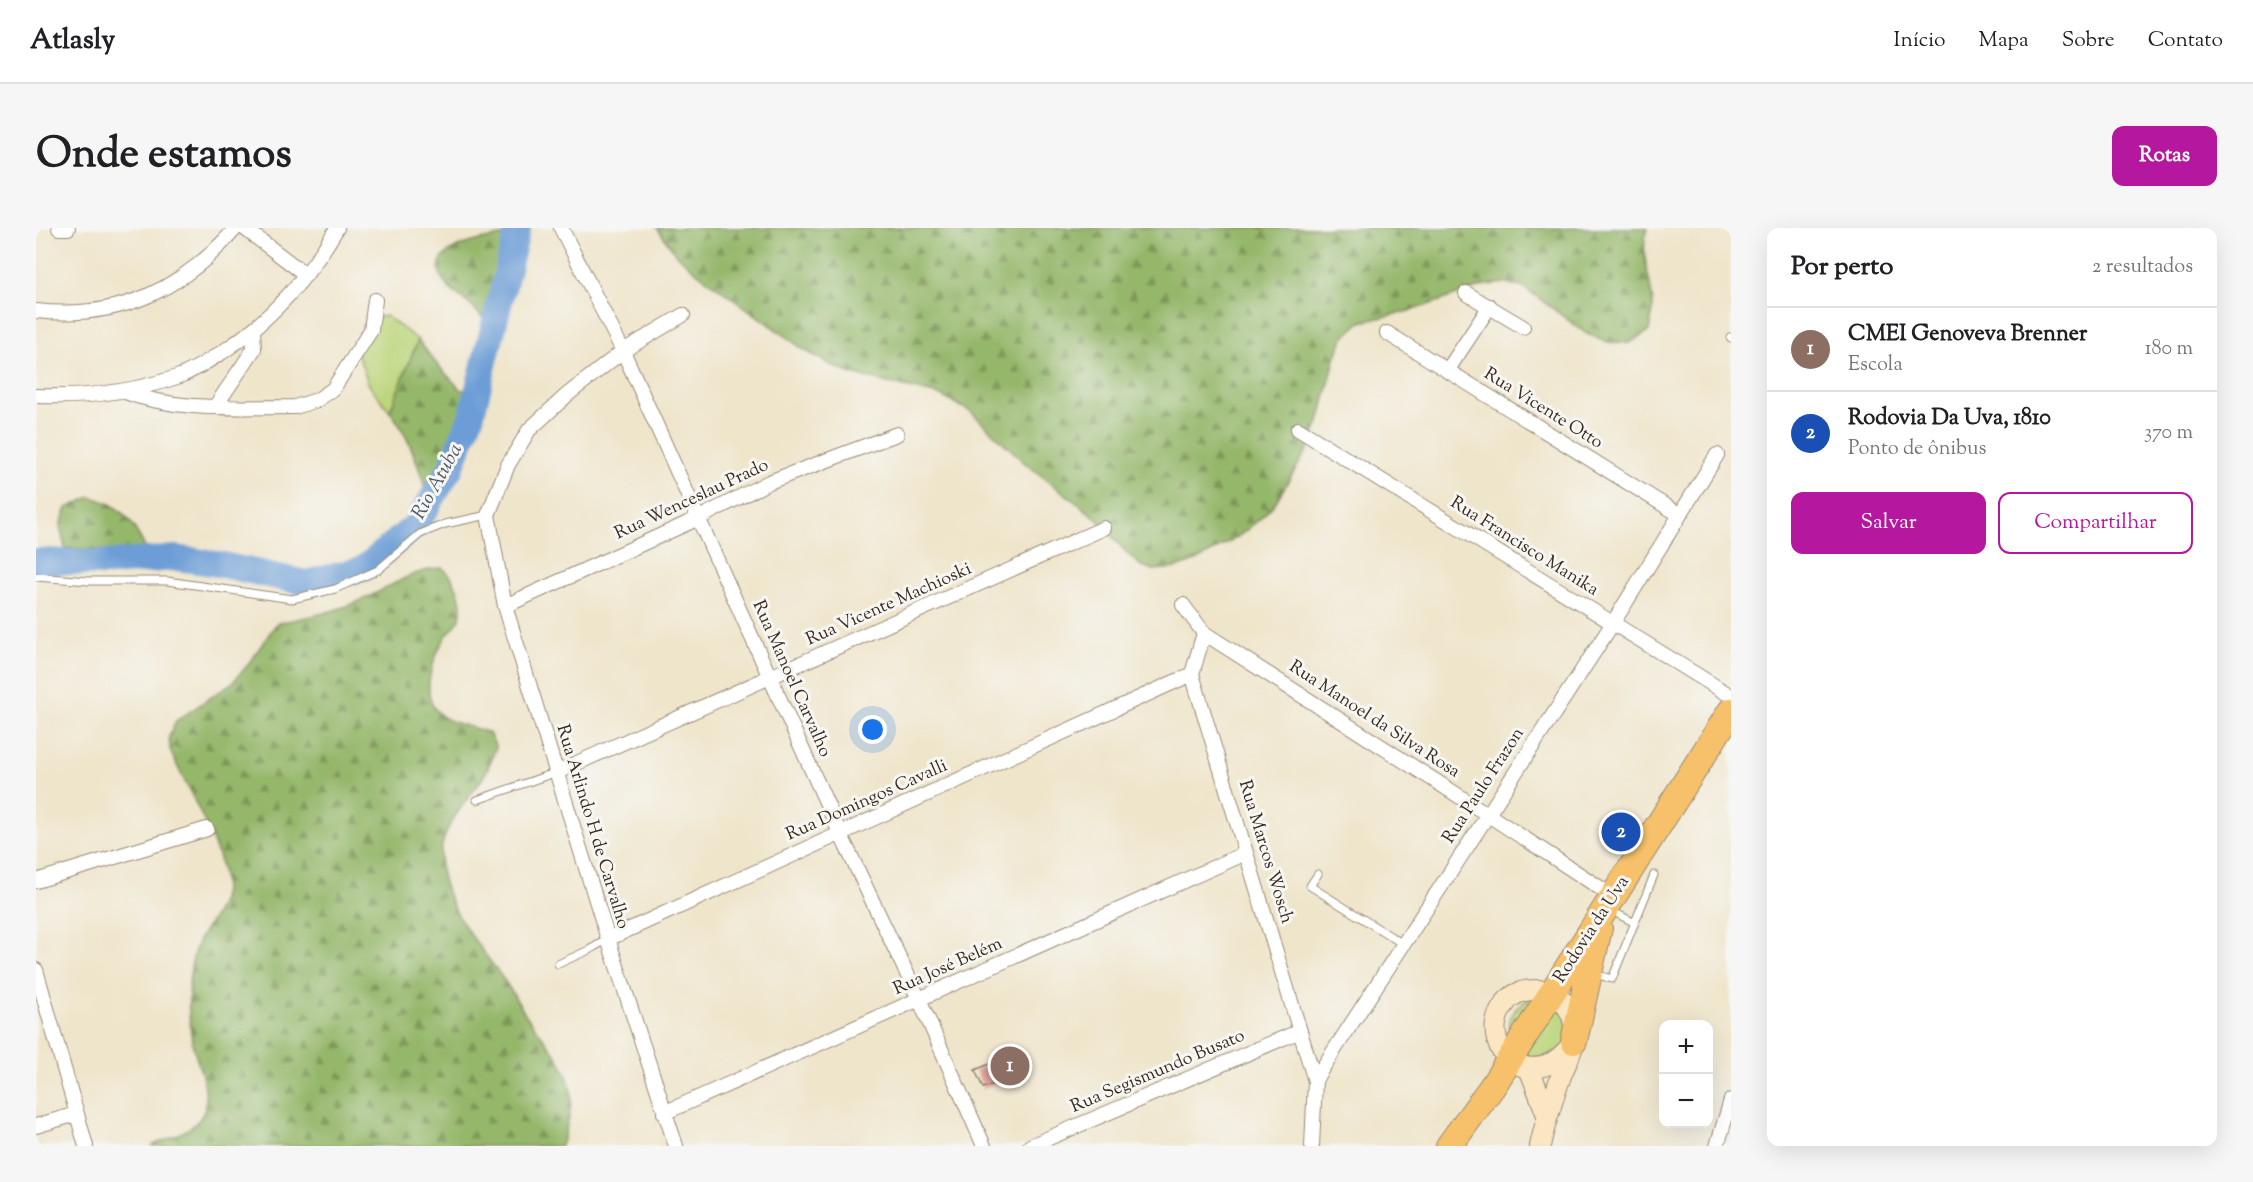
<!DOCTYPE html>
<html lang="pt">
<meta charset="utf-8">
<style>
:root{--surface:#fff;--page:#f6f6f6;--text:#202124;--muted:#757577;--line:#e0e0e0;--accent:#b5179e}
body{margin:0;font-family:"Sorts Mill Goudy",serif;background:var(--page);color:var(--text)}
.controls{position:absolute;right:18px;bottom:18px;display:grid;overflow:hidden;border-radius:12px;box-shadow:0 6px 24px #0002}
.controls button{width:54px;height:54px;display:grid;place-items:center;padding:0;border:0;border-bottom:2px solid var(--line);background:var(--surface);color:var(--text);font:30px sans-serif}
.you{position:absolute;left:837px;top:502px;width:21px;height:21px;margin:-15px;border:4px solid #fff;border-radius:50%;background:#1a73e8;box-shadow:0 0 0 9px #1a73e833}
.badge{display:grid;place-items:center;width:39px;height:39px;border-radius:50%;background:var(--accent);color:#fff;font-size:20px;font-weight:700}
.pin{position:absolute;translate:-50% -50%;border:3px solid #fff;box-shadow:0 2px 6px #0006}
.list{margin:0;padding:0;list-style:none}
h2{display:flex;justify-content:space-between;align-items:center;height:78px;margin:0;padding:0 24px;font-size:26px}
h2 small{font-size:20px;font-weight:400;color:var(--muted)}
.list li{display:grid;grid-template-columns:39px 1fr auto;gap:18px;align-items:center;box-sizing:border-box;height:84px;padding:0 24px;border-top:2px solid var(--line)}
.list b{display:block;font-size:22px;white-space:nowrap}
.list p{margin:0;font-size:20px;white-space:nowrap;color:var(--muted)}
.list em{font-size:20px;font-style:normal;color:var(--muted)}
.actions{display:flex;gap:12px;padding:18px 24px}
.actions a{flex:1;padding:14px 0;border:2px solid var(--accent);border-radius:12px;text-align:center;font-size:21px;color:var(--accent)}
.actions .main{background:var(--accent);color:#fff}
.map{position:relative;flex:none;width:1695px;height:918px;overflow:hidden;border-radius:12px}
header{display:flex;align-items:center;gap:36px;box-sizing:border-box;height:84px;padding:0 30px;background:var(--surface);border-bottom:2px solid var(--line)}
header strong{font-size:28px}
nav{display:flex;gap:33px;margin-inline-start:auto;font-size:21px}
.intro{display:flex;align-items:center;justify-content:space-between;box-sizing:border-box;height:144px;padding:0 36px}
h1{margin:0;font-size:42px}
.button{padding:15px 27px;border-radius:12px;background:var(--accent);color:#fff;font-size:21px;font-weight:700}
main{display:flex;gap:36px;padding:0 36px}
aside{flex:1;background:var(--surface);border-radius:12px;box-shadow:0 6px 24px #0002}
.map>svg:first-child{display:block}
.grass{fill:#bcd67b;stroke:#7c804c;stroke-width:1.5}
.forest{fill:url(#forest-firs);stroke:#687044;stroke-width:1.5}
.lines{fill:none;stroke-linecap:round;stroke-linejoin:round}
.river{stroke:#6c9dd6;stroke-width:26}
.building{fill:#e09f9a}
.lane-casing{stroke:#958874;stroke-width:9}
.street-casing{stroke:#958874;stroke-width:16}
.secondary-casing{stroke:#958874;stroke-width:22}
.highway-casing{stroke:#958874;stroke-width:28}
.lane{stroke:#fff;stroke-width:7}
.street{stroke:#fff;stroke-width:14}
.secondary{stroke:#fbe6c4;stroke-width:20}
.highway{stroke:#f6c16b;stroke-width:26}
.labels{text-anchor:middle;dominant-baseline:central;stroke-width:6;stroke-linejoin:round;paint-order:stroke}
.street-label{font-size:18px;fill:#3b2a1e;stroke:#f6f6f2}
.water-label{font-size:20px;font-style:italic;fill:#4f5868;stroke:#f6f6f2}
</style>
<header>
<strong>Atlasly</strong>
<nav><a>Início</a><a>Mapa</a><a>Sobre</a><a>Contato</a></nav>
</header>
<div class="intro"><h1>Onde estamos</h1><a class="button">Rotas</a></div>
<main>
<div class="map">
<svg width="1695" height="918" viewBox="0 0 1695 918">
<defs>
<pattern id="forest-firs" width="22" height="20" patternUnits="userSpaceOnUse" patternTransform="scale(1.5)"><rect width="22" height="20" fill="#95b76b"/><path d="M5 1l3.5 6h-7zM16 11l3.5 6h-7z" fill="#7b9557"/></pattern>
</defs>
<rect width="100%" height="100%" fill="#f6f6f2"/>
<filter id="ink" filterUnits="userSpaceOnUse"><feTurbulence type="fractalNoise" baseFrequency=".0167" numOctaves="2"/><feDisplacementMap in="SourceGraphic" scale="12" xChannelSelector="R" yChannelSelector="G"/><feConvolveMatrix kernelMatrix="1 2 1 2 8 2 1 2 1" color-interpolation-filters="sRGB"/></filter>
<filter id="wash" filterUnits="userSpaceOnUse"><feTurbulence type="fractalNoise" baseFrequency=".008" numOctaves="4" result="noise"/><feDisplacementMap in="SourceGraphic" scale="24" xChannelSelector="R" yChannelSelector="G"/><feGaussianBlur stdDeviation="1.35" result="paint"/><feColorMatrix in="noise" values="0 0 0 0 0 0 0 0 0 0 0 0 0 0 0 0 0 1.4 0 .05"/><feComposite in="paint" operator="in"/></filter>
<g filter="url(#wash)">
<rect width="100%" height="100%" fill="#efe5cb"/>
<path class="grass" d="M350,88L382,112L354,183L333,157L320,121L331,91Z
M1498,769L1533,787L1531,818L1502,833C1469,821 1461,782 1498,769Z"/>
<path class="forest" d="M621,0H1611C1603,29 1616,51 1617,79C1617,87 1614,95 1613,103L1593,115L1572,114L1551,106L1489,60L1470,55L1450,57L1377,82L1325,94L1307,110L1299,131L1283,194L1274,217L1239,275L1224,291L1203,308L1162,332L1140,340L1118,342L1104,337L1090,324L1059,289L989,235L934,183L903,167L819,147L799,139L770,123L663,46L641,27Z
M483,5L459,103C450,94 442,84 433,76C424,68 411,61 406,50C388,15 462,9 483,5Z
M382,112L399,134L425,162L445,160C433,206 420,232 392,270C383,238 374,210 354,183Z
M54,269C88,276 98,297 112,325L29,320L24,298L31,280Z
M406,340C419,348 428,374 424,390C422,396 414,403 410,408C397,429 381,470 406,488C420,498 438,498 453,505L460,519C456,529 453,540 447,549C432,572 409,594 405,623C399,669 441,714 465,748C475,761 483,777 492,790C509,814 535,837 535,869C535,886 530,902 525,918H115C132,910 164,902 169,880C173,860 162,837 157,818C154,801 152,780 153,763C153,747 156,729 162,714C170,698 187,680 188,661C190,624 149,558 134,522L133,509L140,493L197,454L210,439L241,395C271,389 300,384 328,371C354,359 376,342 406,340Z"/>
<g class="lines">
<path class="river" d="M0,333L71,335L140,330L182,336L270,355L327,341L380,297L415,239L435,189L482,0"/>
</g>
<g id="blocks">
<path class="building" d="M975,827L983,846L947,860L939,842Z"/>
</g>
</g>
<g filter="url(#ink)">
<use href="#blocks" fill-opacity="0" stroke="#958874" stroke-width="1.5"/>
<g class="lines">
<defs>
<path id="lane" d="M1694,109L1695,110
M0,349L53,353H131L256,371L299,361L342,342L384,306L409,296L452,287
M441,572L521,544
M1282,646L1274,658L1367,716
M1574,682L1599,695
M522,736L553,722L572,711
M1559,746L1576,751L1618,647"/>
<path id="street" d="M23,0H32
M208,0L270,47
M525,0L587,123L804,605L883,771L948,918
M1430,65L1487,99
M0,83C83,92 146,62 200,0
M1351,105L1644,287
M1411,143L1454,78
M86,163C141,184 201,179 259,179L281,172L297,161L335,102L339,72
M0,168C49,170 97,164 144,148C159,142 174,132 188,123C236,91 272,50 301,0
M179,179L218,121L217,102
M1262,201L1695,468
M1147,377L1168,405L1451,586L1578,669
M469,378L663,290L733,254L861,206
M1168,405L1156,446L1279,853
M521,544L1068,300
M0,653L171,601
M572,711L1156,446
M0,742L50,918
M628,885L1210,625
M0,898L40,886
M640,918L572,711L469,378L452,287L472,237L493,202L531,167L587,123L647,87
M994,918L1264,803
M1276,918L1279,853L1282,847L1577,395L1681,227
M1681,918L1695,872"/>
<path id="secondary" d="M1493,840L1511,887
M1504,918C1509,894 1517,871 1525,848C1529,837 1536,825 1538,813C1540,804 1538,790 1533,782C1527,770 1513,761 1500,762C1487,762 1475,766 1468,777C1437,819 1498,873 1538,813"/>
<path id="highway" d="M1538,813L1563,700
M1413,918L1458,856L1695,483"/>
</defs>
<use href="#lane" class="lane-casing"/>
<use href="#street" class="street-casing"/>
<use href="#secondary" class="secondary-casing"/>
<use href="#highway" class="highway-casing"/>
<use href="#lane" class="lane"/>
<use href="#street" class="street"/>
<use href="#secondary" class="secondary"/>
<use href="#highway" class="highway"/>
</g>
</g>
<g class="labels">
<g class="street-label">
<text transform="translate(1507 181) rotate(32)">Rua Vicente Otto</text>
<text transform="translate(656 272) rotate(-25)">Rua Wenceslau Prado</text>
<text transform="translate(1488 319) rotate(32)">Rua Francisco Manika</text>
<text transform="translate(853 377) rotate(-24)">Rua Vicente Machioski</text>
<text transform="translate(755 451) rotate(66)">Rua Manoel Carvalho</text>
<text transform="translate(1338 492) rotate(33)">Rua Manoel da Silva Rosa</text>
<text transform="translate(1448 558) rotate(-57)">Rua Paulo Frazon</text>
<text transform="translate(831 573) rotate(-24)">Rua Domingos Cavalli</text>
<text transform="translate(556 599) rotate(73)">Rua Arlindo H de Carvalho</text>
<text transform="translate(1229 624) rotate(73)">Rua Marcos Wosch</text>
<text transform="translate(1556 702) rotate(-57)">Rodovia da Uva</text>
<text transform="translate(912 739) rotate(-24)">Rua José Belém</text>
<text transform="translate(1122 844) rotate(-23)">Rua Segismundo Busato</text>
</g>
<g class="water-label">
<text transform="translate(402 254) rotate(-61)">Rio Atuba</text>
</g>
</g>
</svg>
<div class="controls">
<button>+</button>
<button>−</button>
</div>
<div class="you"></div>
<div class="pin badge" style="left:974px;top:838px;background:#8d6e63">1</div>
<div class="pin badge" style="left:1585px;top:604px;background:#1a4fb4">2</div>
</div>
<aside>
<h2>Por perto<small>2 resultados</small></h2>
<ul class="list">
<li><span class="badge" style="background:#8d6e63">1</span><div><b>CMEI Genoveva Brenner</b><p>Escola</p></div><em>180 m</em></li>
<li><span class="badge" style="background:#1a4fb4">2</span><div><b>Rodovia Da Uva, 1810</b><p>Ponto de ônibus</p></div><em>370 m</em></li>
</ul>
<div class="actions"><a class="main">Salvar</a><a>Compartilhar</a></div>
</aside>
</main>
